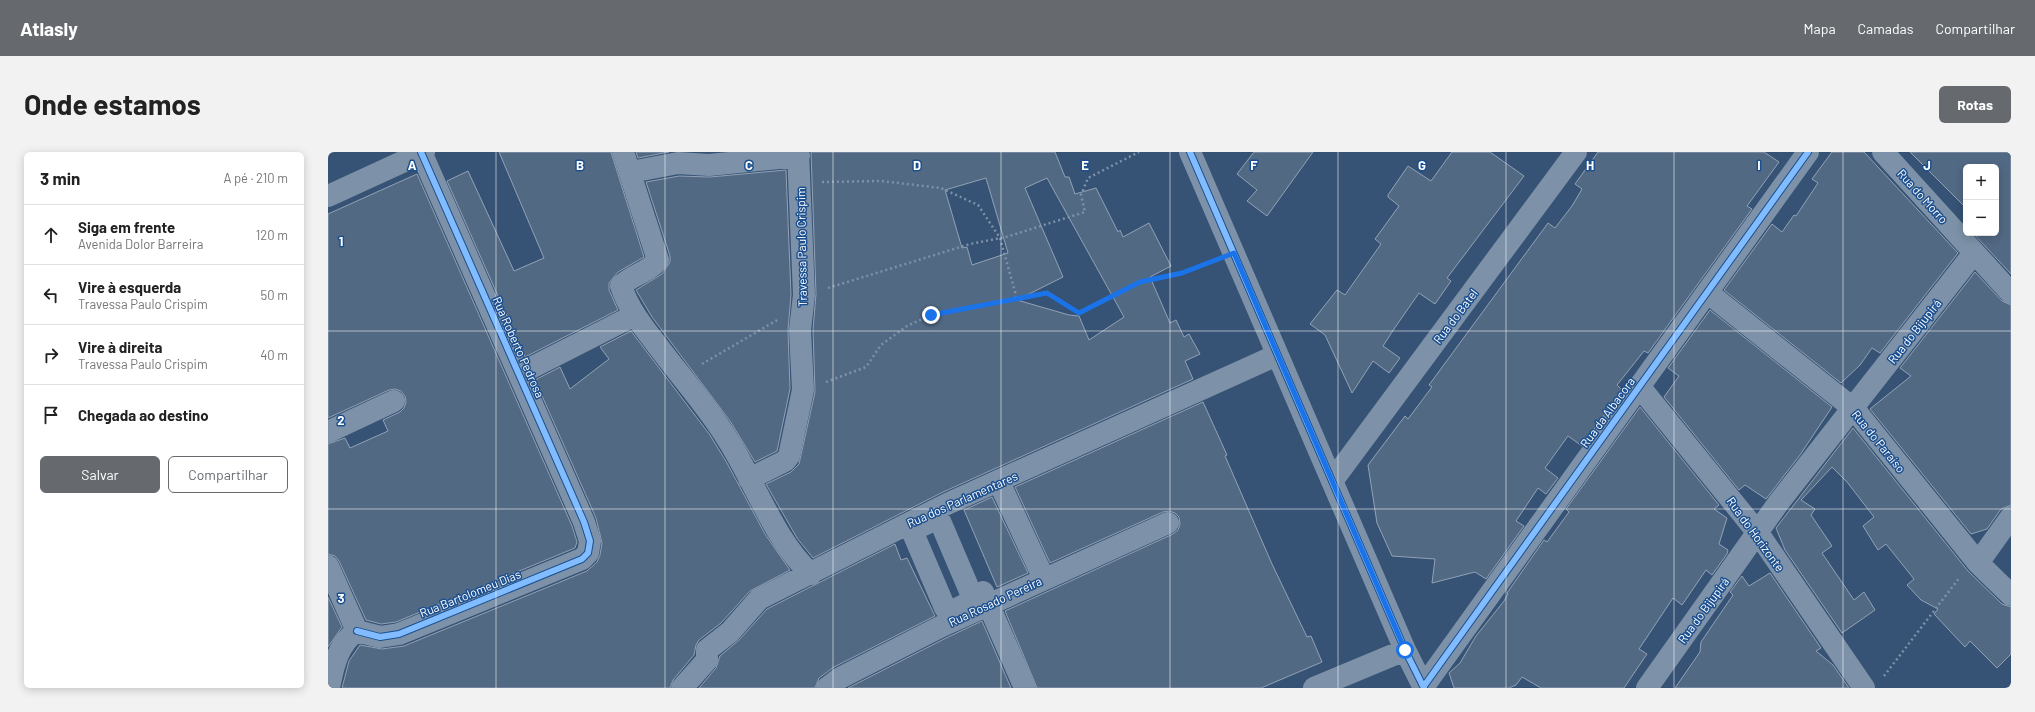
<!DOCTYPE html>
<html lang="pt">
<meta charset="utf-8">
<style>
:root{--surface:#fff;--page:#f2f2f2;--text:#222;--muted:#767676;--line:#e0e0e0;--accent:#666a6f}
body{margin:0;font-family:Barlow,sans-serif;background:var(--page);color:var(--text)}
.controls{position:absolute;right:12px;top:12px;display:grid;overflow:hidden;border-radius:6px;box-shadow:0 2px 10px #0003}
.controls button{width:36px;height:36px;display:grid;place-items:center;padding:0;border:0;border-bottom:1px solid var(--line);background:var(--surface);color:var(--text);font:20px sans-serif}
.stop{position:absolute;width:12px;height:12px;margin:-9px;border:3px solid #1a73e8;border-radius:50%;background:#fff}
.stop.end{background:#1a73e8;border-color:#fff;box-shadow:0 1px 4px #0008}
.list{margin:0;padding:0;list-style:none}
h2{display:flex;justify-content:space-between;align-items:center;height:52px;margin:0;padding:0 16px;font-size:17px}
h2 small{font-size:13px;font-weight:400;color:var(--muted)}
.list li{display:grid;grid-template-columns:26px 1fr auto;gap:12px;align-items:center;box-sizing:border-box;height:60px;padding:0 16px;border-top:1px solid var(--line)}
.list b{display:block;font-size:15px;white-space:nowrap}
.list p{margin:0;font-size:13px;white-space:nowrap;color:var(--muted)}
.list em{font-size:13px;font-style:normal;color:var(--muted)}
.actions{display:flex;gap:8px;padding:12px 16px}
.actions a{flex:1;padding:9px 0;border:1px solid var(--accent);border-radius:6px;text-align:center;font-size:14px;color:var(--accent)}
.actions .main{background:var(--accent);color:#fff}
.icon{flex:none;width:22px;height:22px;fill:none;stroke:currentColor;stroke-width:2;stroke-linecap:round;stroke-linejoin:round}
.map{position:relative;flex:none;width:1683px;height:536px;overflow:hidden;border-radius:6px}
header{display:flex;align-items:center;gap:24px;box-sizing:border-box;height:56px;padding:0 20px;background:var(--accent);color:#fff}
header strong{font-size:19px}
nav{display:flex;gap:22px;margin-inline-start:auto;font-size:14px}
.intro{display:flex;align-items:center;justify-content:space-between;box-sizing:border-box;height:96px;padding:0 24px}
h1{margin:0;font-size:28px}
.button{padding:10px 18px;border-radius:6px;background:var(--accent);color:#fff;font-size:14px;font-weight:700}
main{display:flex;gap:24px;padding:0 24px}
aside{flex:1;background:var(--surface);border-radius:6px;box-shadow:0 2px 10px #0003}
.map>svg:first-child{display:block}
.building{fill:#526984;stroke:#92a2b6;fill-rule:evenodd}
.lines{fill:none;stroke-linecap:round;stroke-linejoin:round}
.path{stroke:#7d92a8;stroke-width:2.5;stroke-dasharray:2 3;stroke-linecap:butt}
.minor{stroke:#7d92a8;stroke-width:22}
.cycleway-casing{stroke:#1b4f8f;stroke-width:8}
.cycleway{stroke:#80bcff;stroke-width:6}
.route{stroke:#1a73e8;stroke-width:5}
.grid{fill:none;stroke:#fff;stroke-width:1;stroke-opacity:0.55}
.labels{text-anchor:middle;dominant-baseline:central;stroke-width:3;stroke-linejoin:round;paint-order:stroke}
.street-label{font-size:12px;fill:#fff;stroke:#1b4f8f}
.grid-label{font-size:13px;text-anchor:middle;font-weight:bold;fill:#fff;stroke:#1b4f8f;stroke-width:3;stroke-linejoin:round;paint-order:stroke}
</style>
<header>
<strong>Atlasly</strong>
<nav><a>Mapa</a><a>Camadas</a><a>Compartilhar</a></nav>
</header>
<div class="intro"><h1>Onde estamos</h1><a class="button">Rotas</a></div>
<main>
<aside>
<h2>3 min<small>A pé · 210 m</small></h2>
<ul class="list">
<li><svg class="icon" aria-label="ahead" viewBox="0 0 24 24"><path d="M12 20V5M6 11l6-6 6 6"/></svg><div><b>Siga em frente</b><p>Avenida Dolor Barreira</p></div><em>120 m</em></li>
<li><svg class="icon" aria-label="left" viewBox="0 0 24 24"><path d="M17 20v-9H6M10 6l-5 5 5 5"/></svg><div><b>Vire à esquerda</b><p>Travessa Paulo Crispim</p></div><em>50 m</em></li>
<li><svg class="icon" aria-label="right" viewBox="0 0 24 24"><path d="M7 20v-9h11M14 6l5 5-5 5"/></svg><div><b>Vire à direita</b><p>Travessa Paulo Crispim</p></div><em>40 m</em></li>
<li><svg class="icon" aria-label="arrive" viewBox="0 0 24 24"><path d="M6 21V4h12l-3 4 3 4H6"/></svg><div><b>Chegada ao destino</b></div></li>
</ul>
<div class="actions"><a class="main">Salvar</a><a>Compartilhar</a></div>
</aside>
<div class="map">
<svg width="1683" height="536" viewBox="0 0 1683 536">
<rect width="100%" height="100%" fill="#365274"/>
<path class="building" d="M171,0H283L316,105L290,120L281,131V138L290,158L197,205L119,29L140,19L186,119L216,106Z
M308,0H341L310,6Z
M483,0H727L737,25H741L747,42L768,36L790,80L792,78L795,85L821,71L843,114L822,125L842,171L848,168L856,185L861,182L872,202L857,209L865,227L613,341L485,406L469,386L438,332L463,320L471,312L487,240L485,178L488,142ZM658,26L680,101L644,113L639,95L634,96L617,38ZM719,26L796,165L761,188L751,164L741,163L689,148L735,125L697,36Z
M926,0H985L939,64L919,49L929,38L909,22Z
M1124,0H1162L1196,24L1119,126L1123,129L1107,152L1091,141L1066,177L1055,194L1072,206L1061,221L1045,209L1024,241L997,183L982,172L1009,138L1017,143L1053,92L1047,87L1071,54L1060,45V43L1080,14L1103,29Z
M1270,0H1436L1451,10L1419,54L1424,57L1320,201L1316,199L1289,233L1294,238L1254,294L1240,284L1217,316L1230,326L1218,342L1210,336L1188,369L1196,374L1158,427L1147,420L1104,431L1107,407L1064,404L1049,371L1040,313L1077,264L1080,267L1104,235L1101,233L1220,71L1227,76L1244,54L1254,37L1247,32Z
M1504,0H1536L1630,101L1552,201L1544,196L1532,213L1513,231L1396,138L1444,72L1454,80L1466,63L1468,64L1490,31L1484,27Z
M1582,0H1683V122L1645,81H1668V15H1638V56Z
M458,18L463,143L460,178L462,237L449,299L427,310L402,269L324,165L308,138L334,122L342,110V104L318,30L351,24L382,25Z
M89,22L244,374L249,390L247,396L68,470L53,472L38,468L11,409L7,404L0,402V292L17,286L22,296L60,279L55,268L72,260L76,256L78,250L77,244L73,239L67,237L61,238L0,266V62Z
M1647,120L1674,149L1683,153V353L1673,357L1659,377L1643,382L1542,257L1583,224L1572,216Z
M1382,158L1504,255L1472,303L1438,347L1417,333L1411,338L1336,245L1351,224L1340,216Z
M303,179L382,283L399,311L437,382L462,418L422,439L393,471L371,488L368,493L366,503L345,528L342,536H14L21,509L32,493L54,497L76,494L259,419L269,410L272,403L274,391L268,366L207,228L232,215L242,237L281,207L272,195Z
M875,250L899,303L897,304L944,412L979,485L983,484L994,510L933,536H709L677,459L845,382L850,378L852,372L851,365L847,361L841,359L835,360L722,411L687,335Z
M1312,255L1391,353L1386,357L1399,366L1391,392L1400,398L1399,402L1384,423L1378,418L1354,453L1345,446L1311,497L1319,502L1296,536H1213L1194,525L1188,533L1181,536H1126L1121,521L1132,511L1148,484L1176,449L1180,442L1179,441L1216,388L1219,390L1241,360L1238,357Z
M1525,276L1640,419L1674,452L1683,455V502L1669,516L1642,489L1637,495L1606,462L1610,457L1593,448L1579,433L1586,427L1558,392L1550,398L1535,374L1546,365L1519,330L1504,315L1473,348L1487,357L1483,363L1504,394L1494,401L1526,448L1536,440L1547,458L1514,481L1457,398L1448,376Z
M664,345L700,421L669,435L636,358Z
M567,392L573,408L579,406L607,464L506,515L491,526L487,536H371L388,516L392,504L411,488L439,457Z
M1442,421L1493,496L1488,499L1505,513L1521,536H1347L1372,500L1373,490L1405,443L1402,440L1414,424L1421,434Z
M0,445L14,475L0,495Z
M654,469L683,536H520L618,486Z"/>
<g class="lines">
<path class="path" d="M494,30L553,29L613,36L650,53L672,86L689,147
M500,136L642,92L678,85L757,60L753,43L760,26L811,0
M374,212L451,167
M498,230L538,215L553,193L579,174L603,163L719,141L751,161L812,130L854,121L884,109
M1556,524L1632,425"/>
<path class="minor" d="M295,0L330,108C320,121 303,123 293,134C300,156 315,175 329,193C352,224 380,255 400,288C427,330 446,388 483,422
M862,0L1077,498L1096,536
M1555,0L1683,141
M303,20L350,11L381,13L471,4
M0,44L96,0
M1379,140L1526,257L1650,411L1683,443
M191,222L307,163
M1311,234L1430,381L1536,536
M0,280L66,249
M421,327L457,309L461,304L475,238L472,178L476,143L470,0
M1005,328L1248,0
M671,330L716,427
M606,368L612,369L644,444L642,450L624,459L617,456L585,381L589,376Z
M1650,411L1683,365
M0,414L29,479
M655,440L697,536
M29,479L52,485L71,482L254,407L260,401L262,389L256,370L93,0
M1096,534L1480,0
M1,536C5,515 10,491 29,479
M354,536L379,508V498L402,480L431,447L619,352L949,203
M499,536L512,526L614,474L840,371
M986,536L1077,498
M1319,536L1451,350L1646,101"/>
<defs>
<path id="cycleway" d="M862,0L1077,498L1096,536
M29,479L52,485L71,482L254,407L260,401L262,389L256,370L93,0
M1096,534L1480,0"/>
</defs>
<use href="#cycleway" class="cycleway-casing"/>
<use href="#cycleway" class="cycleway"/>
</g>
<g class="lines">
<path class="route" d="M603,163L719,141L751,161L812,130L854,121L906,101L1077,498"/>
</g>
<path class="grid" d="M168,0V536M337,0V536M505,0V536M673,0V536M842,0V536M1010,0V536M1178,0V536M1346,0V536M1515,0V536M0,179H1683M0,357H1683"/>
<g class="labels">
<g class="street-label">
<text transform="translate(1595 44) rotate(48)">Rua do Morro</text>
<text transform="translate(473 95) rotate(-91)">Travessa Paulo Crispim</text>
<text transform="translate(1127 164) rotate(-53)">Rua do Batel</text>
<text transform="translate(1586 179) rotate(-52)">Rua do Bijupirá</text>
<text transform="translate(191 195) rotate(66)">Rua Roberto Pedrosa</text>
<text transform="translate(1279 260) rotate(-54)">Rua da Albacora</text>
<text transform="translate(1551 289) rotate(51)">Rua do Paraíso</text>
<text transform="translate(634 347) rotate(-24)">Rua dos Parlamentares</text>
<text transform="translate(1428 382) rotate(54)">Rua do Horizonte</text>
<text transform="translate(142 441) rotate(-22)">Rua Bartolomeu Dias</text>
<text transform="translate(667 449) rotate(-25)">Rua Rosado Pereira</text>
<text transform="translate(1375 458) rotate(-54)">Rua do Bijupirá</text>
</g>
</g>
<g class="grid-label">
<text x="84" y="18">A</text>
<text x="252" y="18">B</text>
<text x="421" y="18">C</text>
<text x="589" y="18">D</text>
<text x="757" y="18">E</text>
<text x="926" y="18">F</text>
<text x="1094" y="18">G</text>
<text x="1262" y="18">H</text>
<text x="1431" y="18">I</text>
<text x="1599" y="18">J</text>
<text x="13" y="94">1</text>
<text x="13" y="273">2</text>
<text x="13" y="451">3</text>
</g>
</svg>
<div class="controls">
<button>+</button>
<button>−</button>
</div>
<div class="stop" style="left:1077px;top:498px"></div>
<div class="stop end" style="left:603px;top:163px"></div>
</div>
</main>
